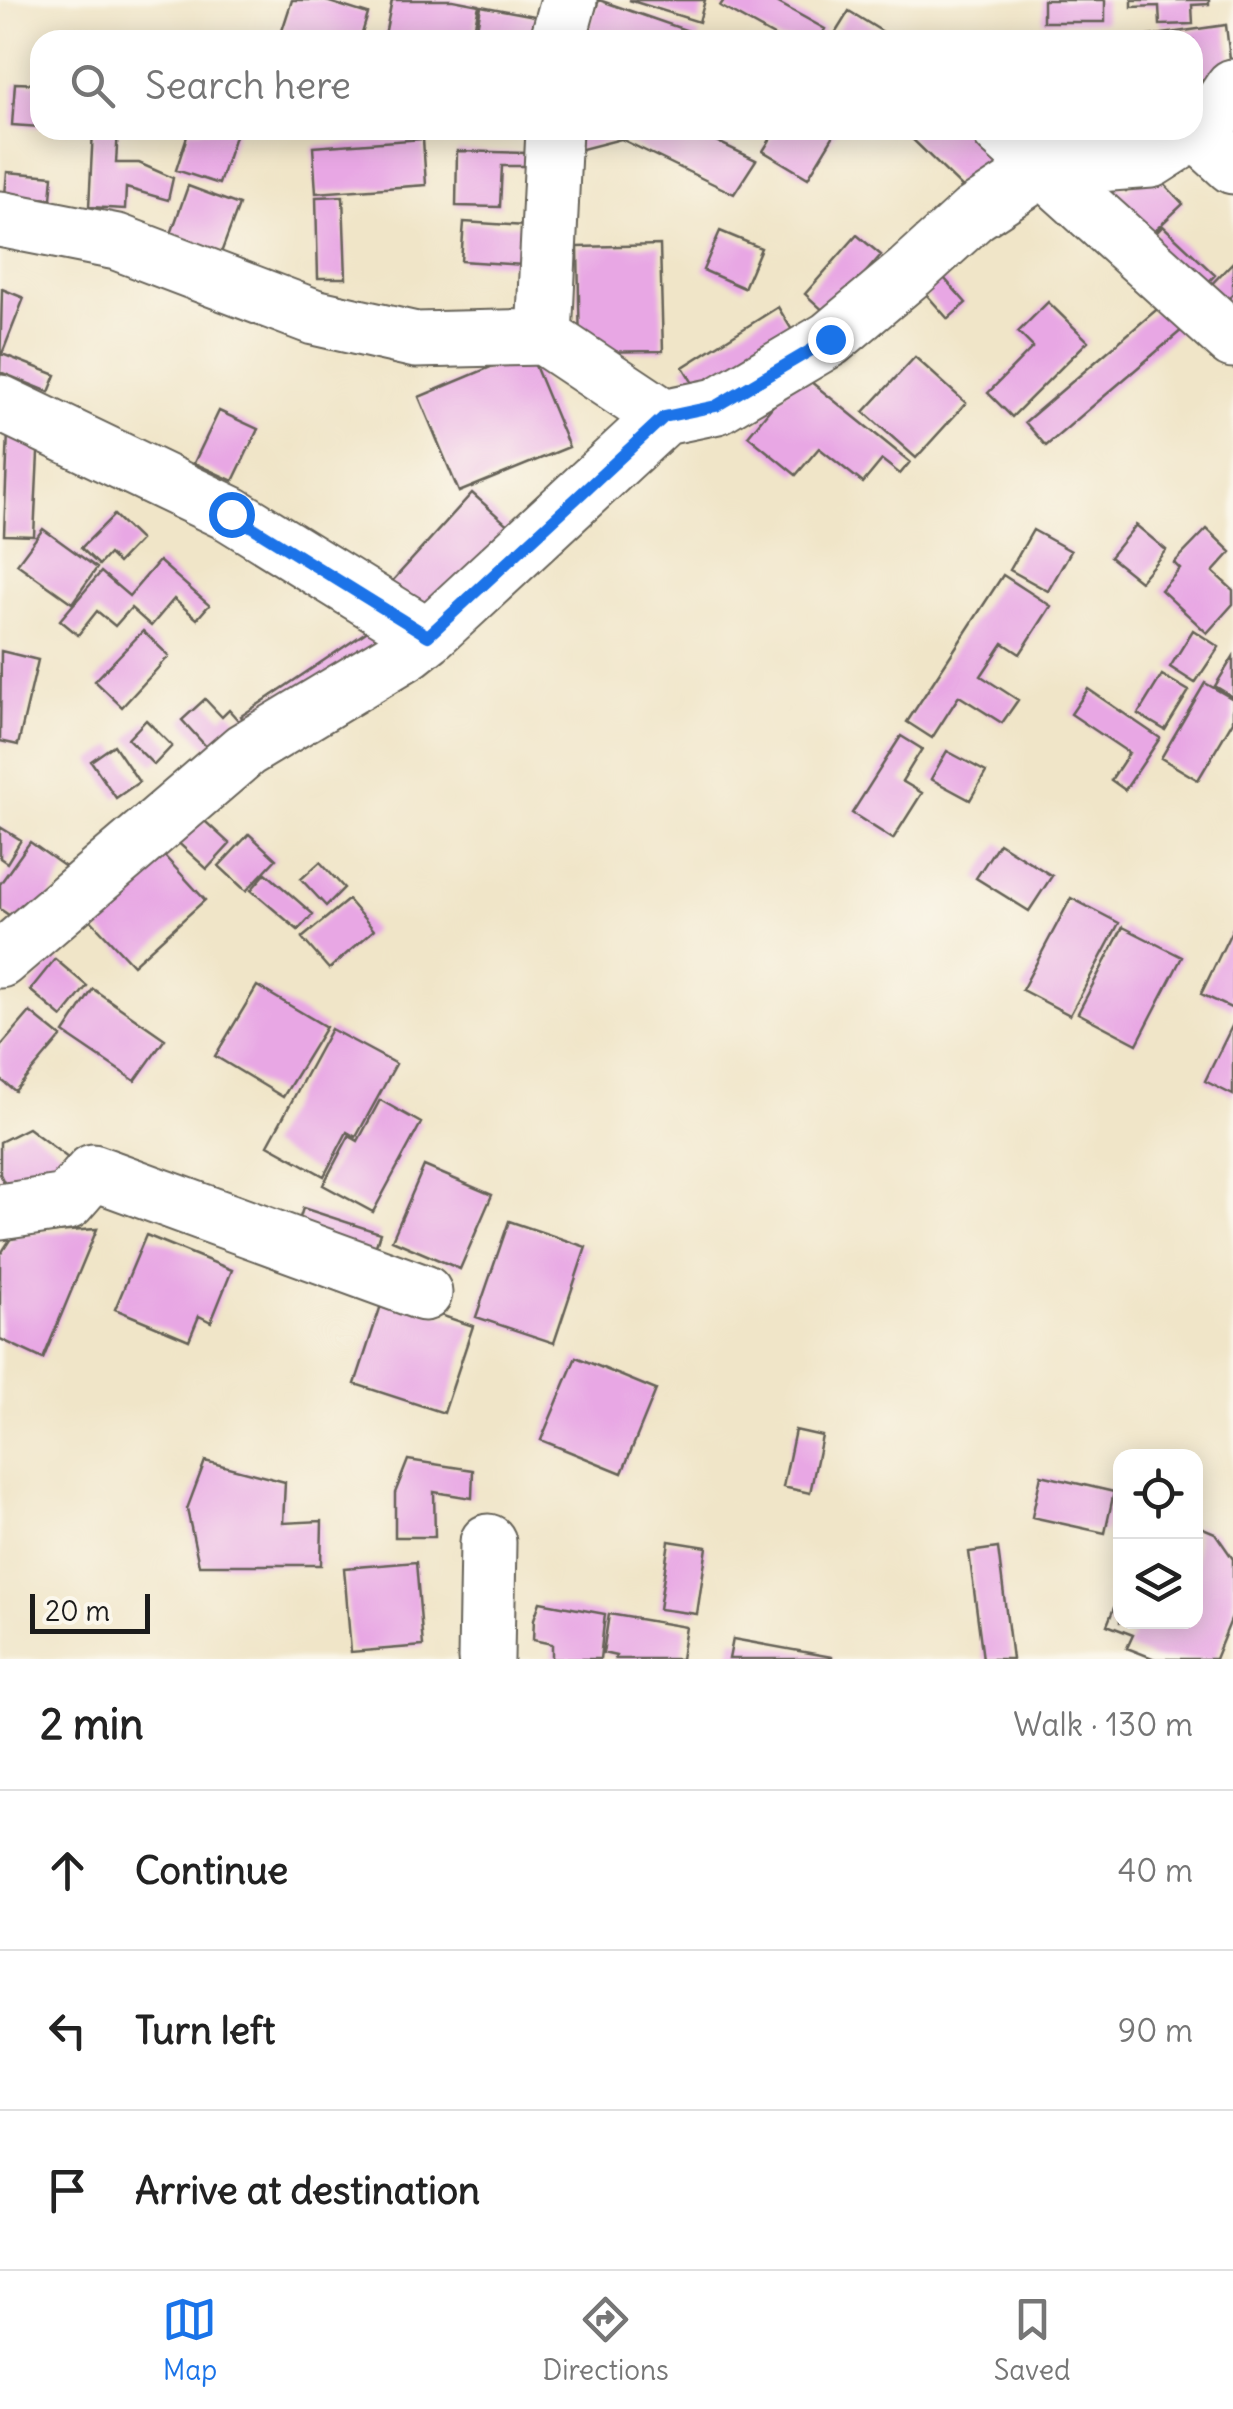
<!DOCTYPE html>
<meta charset="utf-8">
<style>
:root{--surface:#fff;--page:#f2f2f2;--text:#222;--muted:#767676;--line:#e0e0e0;--accent:#1a73e8}
body{margin:0;font-family:Delius,sans-serif;background:var(--page);color:var(--text)}
.controls{position:absolute;right:30px;bottom:30px;display:grid;overflow:hidden;border-radius:20px;box-shadow:0 5px 25px #0003}
.controls button{width:90px;height:90px;display:grid;place-items:center;padding:0;border:0;border-bottom:2px solid var(--line);background:var(--surface);color:var(--text);font:50px sans-serif}
.scale{position:absolute;left:30px;bottom:25px;width:120px;box-sizing:border-box;padding-left:10px;border:5px solid #1c1c1c;border-top:0;font-size:28px;line-height:35px;white-space:nowrap;color:#1c1c1c;-webkit-text-stroke:8px #fbf7ec;paint-order:stroke}
.stop{position:absolute;width:30px;height:30px;margin:-22px;border:8px solid #1a73e8;border-radius:50%;background:#fff}
.stop.end{background:#1a73e8;border-color:#fff;box-shadow:0 2px 10px #0008}
.list{margin:0;padding:0;list-style:none}
h2{display:flex;justify-content:space-between;align-items:center;height:130px;margin:0;padding:0 40px;font-size:42px}
h2 small{font-size:32px;font-weight:400;color:var(--muted)}
.list li{display:grid;grid-template-columns:65px 1fr auto;gap:30px;align-items:center;box-sizing:border-box;height:160px;padding:0 40px;border-top:2px solid var(--line)}
.list b{display:block;font-size:38px;white-space:nowrap}
.list em{font-size:32px;font-style:normal;color:var(--muted)}
.icon{flex:none;width:55px;height:55px;fill:none;stroke:currentColor;stroke-width:2;stroke-linecap:round;stroke-linejoin:round}
.map{position:relative;flex:none;width:1233px;height:1659px;overflow:hidden}
.search{position:absolute;background:var(--surface);box-shadow:0 5px 25px #0003;left:30px;right:30px;top:30px;height:110px;display:flex;align-items:center;gap:25px;box-sizing:border-box;padding:0 35px;border-radius:30px;color:var(--muted);font-size:38px}
.sheet{height:610px;background:var(--surface)}
nav{display:flex;justify-content:space-around;align-items:center;box-sizing:border-box;height:140px;border-top:2px solid var(--line);background:var(--surface);font-size:28px;color:var(--muted)}
nav a{display:grid;justify-items:center;gap:5px}
nav .on{color:var(--accent)}
.map>svg:first-child{display:block}
.building{fill:#e8a7e4}
.lines{fill:none;stroke-linecap:round;stroke-linejoin:round}
.minor-casing{stroke:#666258;stroke-width:59}
.minor{stroke:#fff;stroke-width:55}
.route{stroke:#1a73e8;stroke-width:12}
</style>
<div class="map">
<svg width="1233" height="1659" viewBox="0 0 1233 1659">
<rect width="100%" height="100%" fill="#fbf7ec"/>
<filter id="ink" filterUnits="userSpaceOnUse"><feTurbulence type="fractalNoise" baseFrequency=".01" numOctaves="2"/><feDisplacementMap in="SourceGraphic" scale="20" xChannelSelector="R" yChannelSelector="G"/><feConvolveMatrix kernelMatrix="1 2 1 2 8 2 1 2 1" color-interpolation-filters="sRGB"/></filter>
<filter id="wash" filterUnits="userSpaceOnUse"><feTurbulence type="fractalNoise" baseFrequency=".0048" numOctaves="4" result="noise"/><feDisplacementMap in="SourceGraphic" scale="40" xChannelSelector="R" yChannelSelector="G"/><feGaussianBlur stdDeviation="2.25" result="paint"/><feColorMatrix in="noise" values="0 0 0 0 0 0 0 0 0 0 0 0 0 0 0 0 0 1.4 0 .05"/><feComposite in="paint" operator="in"/></filter>
<g filter="url(#wash)">
<rect width="100%" height="100%" fill="#f0e5c8"/>
<g id="blocks">
<path class="building" d="M292,0H323L368,14L360,40H279Z
M392,0H453L479,5L472,40H384Z
M599,0L700,35L698,40H605L587,33Z
M629,0H705L699,22Z
M724,0H773L825,29L819,40H781L720,6Z
M1043,0H1105V22H1043Z
M1132,0H1209V4L1192,5L1193,24L1160,25L1159,6L1132,7Z
M481,6L540,17L535,40H475Z
M849,11L896,40H831Z
M1226,25L1231,68L1193,85V40H1121Z
M15,83L40,84V127L12,125Z
M93,130H118L116,163H139L173,178L168,200L126,188L125,209L89,207Z
M189,130H237L219,184L176,170Z
M561,130H693L756,160L734,194L621,139L567,153Z
M776,130H837L808,178L763,151Z
M913,130H969L1001,162L970,195L908,135Z
M423,139L426,185L316,193L313,147Z
M457,151L527,153L526,166H502L500,207L456,206Z
M1150,169L1183,204L1143,242L1100,197L1117,182L1126,191Z
M7,172L53,176L51,199L5,195Z
M188,186L239,205L221,253L171,234Z
M343,196L346,278H318L316,197Z
M464,222L526,226L523,265L461,261Z
M1163,226L1215,275L1195,296L1143,247Z
M720,231L761,248L744,288L703,270Z
M857,235L881,255L828,315L805,294Z
M660,245L663,351L580,352L578,247Z
M1233,262V294L1221,307L1204,292Z
M937,270L966,303L948,319L919,286Z
M2,289L24,298L2,354L56,375L49,392L0,372Z
M1169,299L1190,323L1046,446L1025,422Z
M1048,302L1088,341L1012,417L988,393L1033,347L1018,332Z
M778,307L792,330L697,390L683,367Z
M529,351L569,447L459,492L419,397Z
M915,357L966,403L916,458L864,412Z
M800,373L910,462L900,474L882,460L863,483L819,448L796,475L748,436Z
M219,411L258,429L233,481L194,463Z
M8,431L39,433L34,536L4,535Z
M472,493L512,529L428,624L387,587Z
M114,515L140,540L118,563L109,554L99,565L81,548Z
M1136,525L1166,550L1140,581L1110,557Z
M43,529L97,568L72,603L17,564Z
M1207,529L1231,552L1213,572L1233,590V604L1207,633L1161,590L1180,569L1174,563Z
M1033,530L1071,551L1048,591L1010,570Z
M159,561L209,605L197,619L174,599L151,626L131,608L115,626L97,611L78,635L60,620L101,572L129,596Z
M1003,575L1051,606L1020,654L1003,643L981,676L1018,700L1002,723L959,696L932,738L907,722Z
M390,616L405,639L255,738L241,716Z
M1193,630L1219,647L1195,683L1170,667Z
M143,631L169,656L122,707L95,681Z
M1,651L38,660L18,745L0,741Z
M1233,657V697L1215,686Z
M1162,675L1189,691L1165,730L1138,714Z
M1205,683L1233,699V721L1198,780L1161,758Z
M1088,689L1160,738L1125,790L1111,780L1129,753L1071,714Z
M205,699L222,717L229,710L253,737L223,765L182,720Z
M146,720L172,746L154,765L128,739Z
M901,736L922,749L902,781L922,793L893,839L852,813Z
M114,745L139,782L116,798L91,761Z
M947,751L986,772L970,800L931,779Z
M196,813L230,844L207,869L173,838Z
M0,827L21,840L7,863L0,858Z
M249,834L276,859L246,891L219,866Z
M30,842L67,868L31,930L0,909V884Z
M999,843L1052,876L1029,911L976,878Z
M158,849L205,900L133,965L86,915Z
M320,862L344,888L326,906L301,879Z
M266,873L313,914L298,930L251,890Z
M1071,898L1119,923L1070,1015L1022,990Z
M348,900L374,930L329,969L302,938Z
M1123,927L1182,957L1137,1044L1078,1013Z
M1233,928V1009L1201,994Z
M55,959L87,986L62,1017L30,990Z
M257,986L326,1027L283,1097L215,1056Z
M93,989L165,1039L135,1081L64,1033Z
M30,1012L61,1037L15,1091L0,1079V1047Z
M1233,1024V1095L1205,1081Z
M331,1029L396,1064L356,1137L347,1132L324,1176L268,1145Z
M380,1100L421,1123L373,1212L323,1185L349,1136L358,1141Z
M28,1128L80,1167L9,1193L0,1174V1142Z
M424,1166L492,1195L460,1269L392,1240Z
M303,1208L380,1233L372,1258L295,1233Z
M509,1221L586,1247L554,1343L476,1317Z
M97,1229L43,1359L0,1339V1255L13,1235Z
M146,1235L232,1270L211,1322L199,1316L189,1340L115,1309Z
M384,1296L473,1326L444,1413L355,1384Z
M576,1357L656,1390L622,1473L541,1440Z
M795,1430L822,1436L810,1493L783,1487Z
M408,1460L473,1470L472,1498L434,1492L435,1537H395V1493Z
M205,1461L285,1482L283,1523L322,1521L321,1565H199L187,1509Z
M1041,1475L1114,1492L1105,1533L1032,1517Z
M1196,1525L1215,1533L1233,1559V1615L1215,1659H1155L1127,1648L1133,1635L1107,1625L1120,1593V1622H1196Z
M669,1541L707,1547L697,1614L659,1609Z
M998,1548L1012,1659H983L969,1552Z
M416,1562L423,1646L351,1652L344,1568Z
M540,1602L605,1614L600,1659H552V1644L533,1640L534,1619Z
M609,1614L686,1627L681,1659H615L616,1656L603,1653Z
M733,1639L832,1657V1659H729Z"/>
</g>
</g>
<g filter="url(#ink)">
<use href="#blocks" fill-opacity="0" stroke="#666258" stroke-width="2.5"/>
<g class="lines">
<defs>
<path id="minor" d="M558,40L569,0
M1000,130L1233,340
M1196,132L1233,166
M0,219L117,242L314,317L416,340L544,337L664,417
M544,337L554,130
M0,403L231,514L428,636
M0,960L245,750L409,651L428,636L664,417L717,406L830,339L910,272L974,214L1044,168L1151,160L1209,123L1233,87
M0,1212L67,1202L93,1172L424,1293
M486,1659L488,1542"/>
</defs>
<use href="#minor" class="minor-casing"/>
<use href="#minor" class="minor"/>
</g>
</g>
<g class="lines" filter="url(#ink)">
<path class="route" d="M231,514L428,636L664,417L716,406L830,339"/>
</g>
</svg>
<div class="controls">
<button><svg class="icon" aria-label="locate" viewBox="0 0 24 24"><circle cx="12" cy="12" r="6"/><path d="M12 2v4M12 18v4M2 12h4M18 12h4"/></svg></button>
<button><svg class="icon" aria-label="layers" viewBox="0 0 24 24"><path d="M12 4l9 5-9 5-9-5zM3 14l9 5 9-5"/></svg></button>
</div>
<div class="scale">20 m</div>
<div class="stop" style="left:231px;top:514px"></div>
<div class="stop end" style="left:830px;top:339px"></div>
<div class="search"><svg class="icon" aria-label="search" viewBox="0 0 24 24"><circle cx="10" cy="10" r="6"/><path d="M15 15l6 6"/></svg>Search here</div>
</div>
<section class="sheet">
<h2>2 min<small>Walk · 130 m</small></h2>
<ul class="list">
<li><svg class="icon" aria-label="ahead" viewBox="0 0 24 24"><path d="M12 20V5M6 11l6-6 6 6"/></svg><div><b>Continue</b></div><em>40 m</em></li>
<li><svg class="icon" aria-label="left" viewBox="0 0 24 24"><path d="M17 20v-9H6M10 6l-5 5 5 5"/></svg><div><b>Turn left</b></div><em>90 m</em></li>
<li><svg class="icon" aria-label="arrive" viewBox="0 0 24 24"><path d="M6 21V4h12l-3 4 3 4H6"/></svg><div><b>Arrive at destination</b></div></li>
</ul>
</section>
<nav>
<a class="on"><svg class="icon" aria-label="map" viewBox="0 0 24 24"><path d="M3 6l6-2 6 2 6-2v14l-6 2-6-2-6 2zM9 4v14M15 6v14"/></svg>Map</a>
<a><svg class="icon" aria-label="directions" viewBox="0 0 24 24"><path d="M12 3l9 9-9 9-9-9zM9 14v-3h6M13 9l2 2-2 2"/></svg>Directions</a>
<a><svg class="icon" aria-label="saved" viewBox="0 0 24 24"><path d="M7 4h10v16l-5-4-5 4z"/></svg>Saved</a>
</nav>
